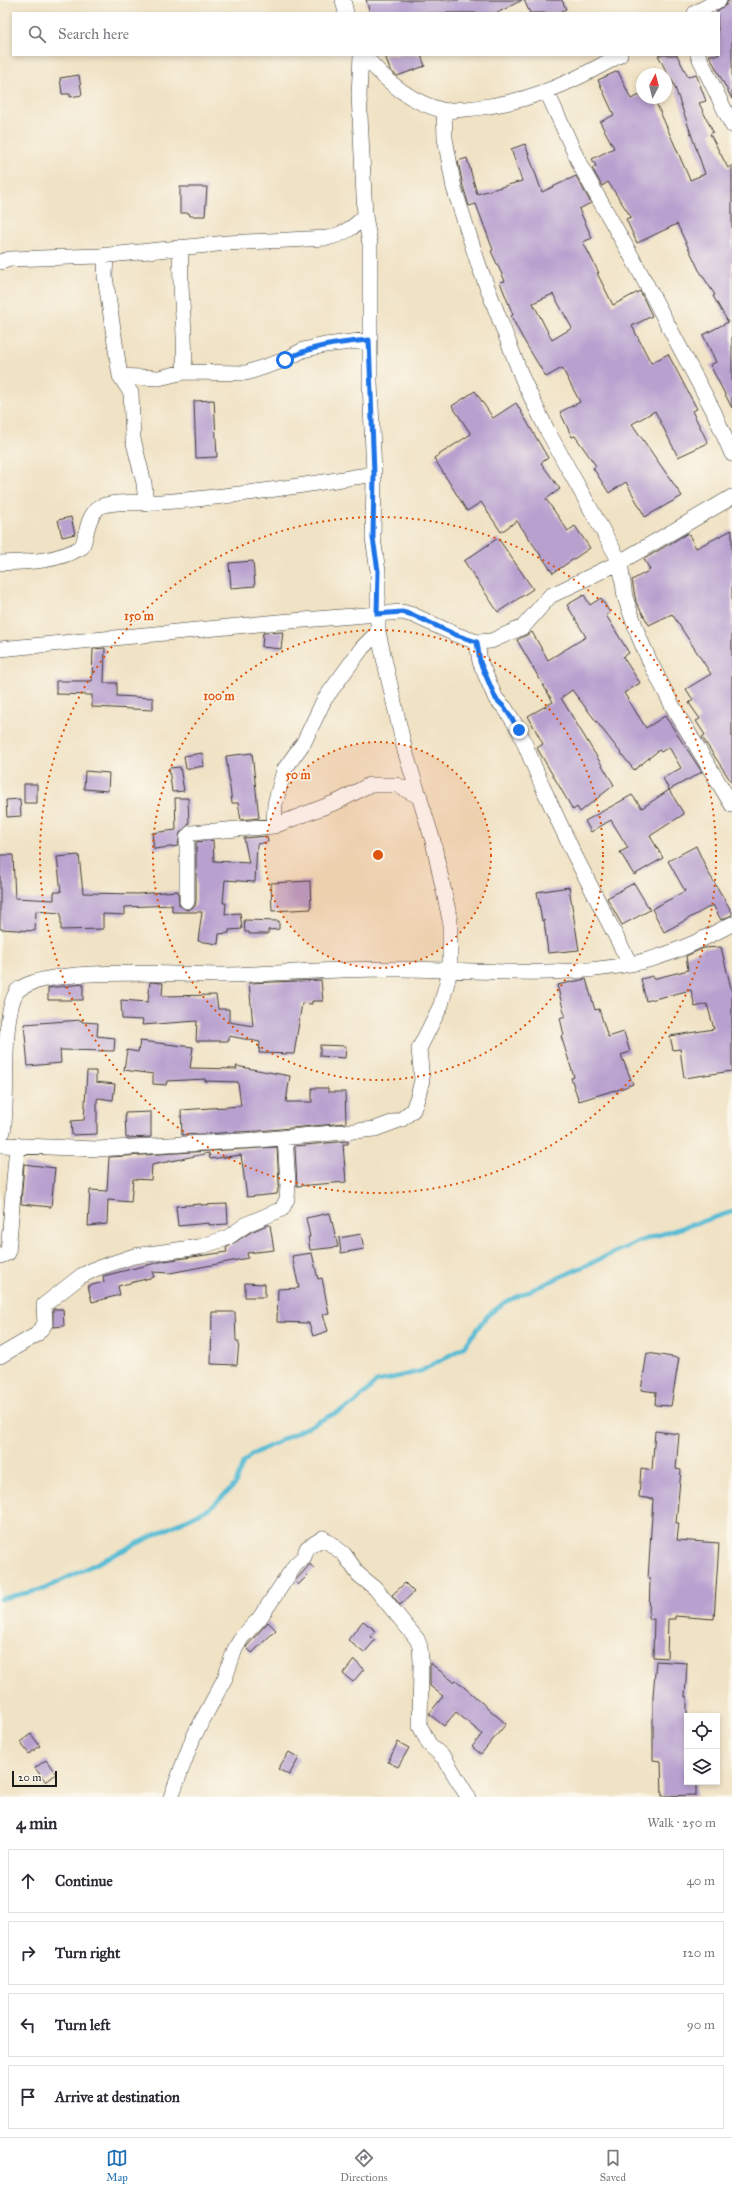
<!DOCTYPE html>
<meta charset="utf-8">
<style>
:root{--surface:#fff;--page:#f2f2f3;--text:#2b2b33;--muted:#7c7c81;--line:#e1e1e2;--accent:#1f6fb2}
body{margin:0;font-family:"IM FELL Great Primer",serif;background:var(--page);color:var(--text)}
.controls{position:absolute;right:12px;bottom:12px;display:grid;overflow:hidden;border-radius:0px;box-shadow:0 2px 6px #0003}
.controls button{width:36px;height:36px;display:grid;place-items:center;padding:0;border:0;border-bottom:1px solid var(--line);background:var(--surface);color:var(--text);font:20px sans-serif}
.compass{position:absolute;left:636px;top:68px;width:36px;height:36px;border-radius:50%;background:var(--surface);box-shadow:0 2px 6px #0003;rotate:7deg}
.scale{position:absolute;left:12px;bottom:10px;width:45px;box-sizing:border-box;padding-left:4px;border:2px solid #1c1c1c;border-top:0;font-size:11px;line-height:14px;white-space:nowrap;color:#1c1c1c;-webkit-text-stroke:3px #fbf7ec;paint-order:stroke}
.stop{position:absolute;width:12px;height:12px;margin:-9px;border:3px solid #1a73e8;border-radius:50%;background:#fff}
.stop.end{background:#1a73e8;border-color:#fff;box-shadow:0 1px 4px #0008}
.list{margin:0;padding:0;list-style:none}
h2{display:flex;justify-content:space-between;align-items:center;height:52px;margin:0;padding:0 16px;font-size:17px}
h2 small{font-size:13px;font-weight:400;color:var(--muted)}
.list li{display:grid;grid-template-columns:26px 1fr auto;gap:12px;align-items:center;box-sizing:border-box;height:64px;margin:0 8px 8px;padding:0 8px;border:1px solid var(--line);border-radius:0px}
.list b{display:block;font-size:15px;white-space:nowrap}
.list em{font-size:13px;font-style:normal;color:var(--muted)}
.icon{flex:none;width:22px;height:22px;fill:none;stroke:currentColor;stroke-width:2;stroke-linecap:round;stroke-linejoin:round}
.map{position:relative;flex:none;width:732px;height:1797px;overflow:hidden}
.search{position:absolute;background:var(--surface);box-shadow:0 2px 6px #0003;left:12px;right:12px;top:12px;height:44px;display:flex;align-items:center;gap:10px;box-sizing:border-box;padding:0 14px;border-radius:0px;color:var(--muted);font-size:15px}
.sheet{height:340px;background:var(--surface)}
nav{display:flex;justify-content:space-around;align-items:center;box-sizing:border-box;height:56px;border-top:1px solid var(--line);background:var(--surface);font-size:11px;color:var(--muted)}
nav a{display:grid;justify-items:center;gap:2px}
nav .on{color:var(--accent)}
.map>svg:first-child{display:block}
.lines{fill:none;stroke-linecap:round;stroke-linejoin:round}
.stream{stroke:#55bbd4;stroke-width:4.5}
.building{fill:#b8a0cf;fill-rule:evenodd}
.street-casing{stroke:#3c3a35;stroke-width:16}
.street{stroke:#fff;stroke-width:15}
.route{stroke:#1a73e8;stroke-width:5}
.ring{fill:none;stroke:#de560d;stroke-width:2;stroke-dasharray:2 4}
.centre{fill:#de560d;stroke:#fbf7ec;stroke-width:2}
.ring-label{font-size:12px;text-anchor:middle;font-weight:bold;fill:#de560d;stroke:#fbf7ec;stroke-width:3;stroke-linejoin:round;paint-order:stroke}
</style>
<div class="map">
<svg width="732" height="1797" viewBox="0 0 732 1797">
<rect width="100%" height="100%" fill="#fbf7ec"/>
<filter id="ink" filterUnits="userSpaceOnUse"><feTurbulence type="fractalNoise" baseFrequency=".025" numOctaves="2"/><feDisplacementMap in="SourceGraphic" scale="8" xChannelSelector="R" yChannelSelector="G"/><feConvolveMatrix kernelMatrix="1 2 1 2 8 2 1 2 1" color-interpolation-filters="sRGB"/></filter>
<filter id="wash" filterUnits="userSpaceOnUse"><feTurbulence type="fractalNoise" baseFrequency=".012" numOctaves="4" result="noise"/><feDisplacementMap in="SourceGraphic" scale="16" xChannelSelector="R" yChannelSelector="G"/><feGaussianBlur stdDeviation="0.9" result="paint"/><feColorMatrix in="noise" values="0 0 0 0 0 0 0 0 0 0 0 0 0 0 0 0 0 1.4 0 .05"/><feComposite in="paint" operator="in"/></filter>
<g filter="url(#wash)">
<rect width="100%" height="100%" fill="#f0e2c4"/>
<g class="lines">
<path class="stream" d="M0,1599L44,1589L210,1508L235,1485L243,1463L251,1455L354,1404L376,1382L421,1371L443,1359L464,1347L487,1316L505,1302L640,1241L732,1212"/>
</g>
<g id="blocks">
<path class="building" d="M366,0H522L497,13H370Z
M524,0H562L566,9L558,13H530Z
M728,0L732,5V99L709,55H719L717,11L726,5Z
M385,55H421L425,66L397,76L390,70Z
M658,55H677L688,77L696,74L706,101L699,103L713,132L710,134L728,168L732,165V408L710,365L716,362L703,335L728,322L713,296L715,295L699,270L677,224L637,243L626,219L631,217L608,182L602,186L592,168L596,166L592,159L614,148L600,122L614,115L598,80L618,71L631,99L642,94V98H654L690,180L705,174L672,79H670Z
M79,75L82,95L70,97V94H62L60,78Z
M525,144L542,192L576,176L591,203L579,209L592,238L583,242L599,273H597L613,305L640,291L652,316L632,326L651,363L668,354L697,409L692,411L708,443L678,457L655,411L632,424L682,496L645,517L626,482L609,493L593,468L596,466L575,436L572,437L560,412L580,402L562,368L546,377L523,339L511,316L513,315L500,282L505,281L491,251L493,250L476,204L469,206L463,186L458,161L467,158L477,194L522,181L511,149ZM553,294L572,328L552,340L533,303Z
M180,187H207L205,216H190L189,213H180Z
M475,391L493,418L516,403L548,458L541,463L560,489L546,499L568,531L575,526L590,548L553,573L517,521L501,532L481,502L467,511L434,458L471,434L452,406Z
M214,400L217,457L196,458L194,401Z
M71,517L75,534L62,537L58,520Z
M732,530V783L702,737L705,735L696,721L700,719L689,703L693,700L686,689L711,674L672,614L649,625L636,602L632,580L650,570L644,559L688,533L696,548Z
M498,538L533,589L498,612L464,561Z
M253,561L255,586L231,588L229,563Z
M584,595L590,605L601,598L610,613L606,615L629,653L623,657L640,683L624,693L646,728L665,716L702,772L669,790L663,778L681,768L669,747L661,752L659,750L634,770L572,690L561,698L614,785L580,812L577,807L573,810L537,748L543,744L528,716L553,702L517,640L532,632L548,660L586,637L567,605Z
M283,632L281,649L262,647L263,633Z
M105,648L104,683H117V696L153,698V710L92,707V695L56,694V681H92L93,649Z
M202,753L204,766L186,769L184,756Z
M252,753L259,818L241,820L238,803H232L226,756Z
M180,767L184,791L172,792L169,768Z
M85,771L109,773L108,791L84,789Z
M24,784H37V803H24Z
M669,790L684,814L650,836L663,858L634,875L620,852L628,848L611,820L591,832L585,821L632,795L642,808Z
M175,798H188L189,824L180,833L178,846L154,849L152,833L176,830Z
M20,799L21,816L7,817L6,800Z
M267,836L268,842L257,844L255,882L225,880L223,903H226L225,914L240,913L242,929L229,930V933L219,934L218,944L198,941L202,912H172V905L125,907V915L103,914V929L61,930V913L36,911L35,931L0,929V855H13L15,898L54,900V892H61L57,857L79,855L83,893L137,894L178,891L179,905L187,910L195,906L196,901V842L213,840L214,861L249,863L244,838Z
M696,846L708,872L732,912V915L721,920L713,905L664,932L652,909L685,891L668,861Z
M310,881L311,909L272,911L271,883Z
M634,883L650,910L622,925L607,898Z
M569,887L579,950L548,953L544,920L542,921L537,892Z
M244,920L279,921V929L268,930V934H249V932H245Z
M721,947L732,992V1071L684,1078L680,1049L673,1050L670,1036L714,1029L707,1004L695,1007L691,990L646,1001L641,979L653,976V979L688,970L686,956L704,948Z
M586,979L595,1010L599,1009L608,1037L624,1032L630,1052L621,1055L633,1084L615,1091V1090L579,1101L571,1078L574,1077L561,1036L564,1035L560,1018L565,1016L557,985Z
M321,980L323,1001H312V1004L302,1003L294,1054L259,1053L260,1042L229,1036V1041H196L197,1021L142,1025L143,1020L122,1019L121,1000L148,1002L150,982L163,983L162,996L216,995L218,1009H229V1022L253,1026L249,983Z
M83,984V1000H48V988Z
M82,1020V1022L98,1023L97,1036L115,1038L114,1051L60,1050L61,1063L28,1066L24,1024Z
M140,1041L193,1047L190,1068L237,1069L236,1066L290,1076L286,1102H312V1088H328V1092H345L346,1123L258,1131L182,1135L181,1110L241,1106L238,1082L205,1081V1079L167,1081L166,1085L153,1084V1074L124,1070L127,1050L138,1052Z
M320,1045L346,1046L345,1058L320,1056Z
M87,1071H96V1082L115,1084L113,1100L98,1098L97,1100V1134L72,1135L71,1121L84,1120Z
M151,1112V1137L126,1138L125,1113Z
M348,1141V1144H343L346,1182L297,1186L295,1146Z
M277,1147L279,1184L277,1194L247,1197L241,1155L210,1159L209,1153L152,1165L151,1180L133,1179L131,1202L108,1200L107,1224L88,1226L90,1190L107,1191L109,1157Z
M24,1164L55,1168L51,1207L21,1204Z
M201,1204V1205L227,1204L228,1224L209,1225V1223L178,1226L176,1206Z
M330,1213L338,1247L310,1250L308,1237H310L306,1218Z
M267,1225H270L274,1250L247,1253L248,1258L170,1273L152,1272L154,1277L118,1286L120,1295L92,1302L88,1286L104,1282L103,1276L164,1261L227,1252L226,1248L251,1232Z
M361,1234L364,1249L341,1253L339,1238Z
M312,1253L318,1279L322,1278L329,1314L323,1315L328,1331L313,1336L309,1323L277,1322L278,1289L299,1288L292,1256Z
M245,1283L265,1284V1297H245Z
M53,1309H63L64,1326L53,1327Z
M212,1312H235L236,1341H239L237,1365L211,1364Z
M647,1353L679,1358L671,1406L655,1405L656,1392L641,1390Z
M655,1431L679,1434L676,1469L681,1470L676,1523H679L677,1540L719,1543L714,1619L675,1616V1619H668L667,1658L653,1657L654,1619H649L650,1579H648L653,1499L639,1497L641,1468L652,1470Z
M310,1564L314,1569L298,1585L295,1581Z
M405,1583L414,1592L400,1605L392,1595Z
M363,1621L376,1631L371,1637L375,1640L364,1653L348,1640Z
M268,1622L276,1630L252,1653L246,1647Z
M354,1660L364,1669L353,1682L343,1674Z
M656,1661L687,1663L685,1697H687V1783H696V1795L662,1796L661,1761L653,1760V1696Z
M430,1663L454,1682L456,1680L506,1724L481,1754L472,1747L482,1734L456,1712L444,1726L429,1714L443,1696L430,1686Z
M31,1734L40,1746L29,1754L20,1742Z
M398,1742L409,1748L398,1767L388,1762Z
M289,1752L299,1758L289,1775L278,1769Z
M46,1760L56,1774L46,1782L35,1768Z"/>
</g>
</g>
<g filter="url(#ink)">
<use href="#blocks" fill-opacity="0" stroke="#3c3a35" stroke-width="1"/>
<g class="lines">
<defs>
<path id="street" d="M343,0L346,13
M695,13L719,0
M364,55C385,81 410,102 442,110C449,112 459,109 466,109C526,104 569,84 620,55
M698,55L732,125
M547,92L581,167L634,261L713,410L732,454
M444,111L445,138L454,188L479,266L523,380L547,430L620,562L625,597L639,637L650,662L673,707L732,805
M181,247C178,289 187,330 184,372
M106,255L105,276L120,376L131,393L133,439L144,483L146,504
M0,262L10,259L100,256L227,243L327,238C344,234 353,228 365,216
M120,376L159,378L184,372L246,373L285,360L303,350L325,345L369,340
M0,563C29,562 56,562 82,547C87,534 87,518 98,508C108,500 146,503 161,502C233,497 303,485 374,474
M477,642L480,662L496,699L505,708L519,730L544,790L573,852L630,964
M0,649L279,622L402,612L413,615L457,635L477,642L491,641L523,627L550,596L620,562L732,497
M274,826L275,804L284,770L304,742L324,700L362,648L378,632
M187,901V838L191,833L274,826L339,801L369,785H397L420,797
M0,1134L3,1132C9,1097 0,1018 17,991C44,965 180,975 220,975C280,974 339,968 399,969C477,969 554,979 631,964C667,957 700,941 732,924
M0,1145L97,1149L259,1140L375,1129L402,1119L413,1110L418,1096L422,1080L419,1049L441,1005L450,971V920L433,841L405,751L378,632V571L373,538L374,474L370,382V244L365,216L359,95L361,55
M0,1256L8,1253L17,1145
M0,1356L36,1335L45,1324L44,1305L81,1276L95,1269L134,1256L199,1247L227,1238L247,1224L282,1209L287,1199L288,1184L285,1138
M171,1797L193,1738L225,1678L235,1649L242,1637L259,1619L296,1564L304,1557L307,1548L323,1538L344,1554L359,1575L375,1588L417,1639L420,1647L421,1662L420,1726L429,1744L445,1759L468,1797"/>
</defs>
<use href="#street" class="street-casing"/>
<use href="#street" class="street"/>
</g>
</g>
<g class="lines" filter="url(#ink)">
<path class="route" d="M285,360C313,345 338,343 369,340L374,474L373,538L378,571L377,614L402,612L413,615L456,635L477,642L480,662L496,699L505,708L519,730"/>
</g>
<circle cx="378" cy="855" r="113" fill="#de560d" fill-opacity=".12"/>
<g class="ring">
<circle cx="378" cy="855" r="113"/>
<circle cx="378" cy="855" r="225"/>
<circle cx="378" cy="855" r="338"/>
</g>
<circle cx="378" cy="855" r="6" class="centre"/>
<g class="ring-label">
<text x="139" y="620">150 m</text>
<text x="219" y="700">100 m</text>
<text x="298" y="779">50 m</text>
</g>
</svg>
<div class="controls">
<button><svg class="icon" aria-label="locate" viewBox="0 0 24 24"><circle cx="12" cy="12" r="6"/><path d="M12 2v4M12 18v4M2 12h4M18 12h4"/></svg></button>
<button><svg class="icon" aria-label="layers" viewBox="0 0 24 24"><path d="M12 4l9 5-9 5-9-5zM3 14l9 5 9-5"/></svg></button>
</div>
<svg class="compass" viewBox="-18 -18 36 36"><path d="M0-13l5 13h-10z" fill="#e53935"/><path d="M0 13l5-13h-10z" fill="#7c7c81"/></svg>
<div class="scale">20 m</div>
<div class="stop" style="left:285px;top:360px"></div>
<div class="stop end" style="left:519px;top:730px"></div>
<div class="search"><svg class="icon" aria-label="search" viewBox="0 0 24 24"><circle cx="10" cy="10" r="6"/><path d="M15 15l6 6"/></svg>Search here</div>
</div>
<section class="sheet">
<h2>4 min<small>Walk · 250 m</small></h2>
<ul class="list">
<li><svg class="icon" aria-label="ahead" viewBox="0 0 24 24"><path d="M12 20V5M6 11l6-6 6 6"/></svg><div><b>Continue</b></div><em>40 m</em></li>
<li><svg class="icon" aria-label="right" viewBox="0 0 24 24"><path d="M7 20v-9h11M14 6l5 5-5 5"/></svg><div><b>Turn right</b></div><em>120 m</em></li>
<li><svg class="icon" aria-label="left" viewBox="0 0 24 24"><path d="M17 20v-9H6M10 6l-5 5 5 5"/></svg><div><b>Turn left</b></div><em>90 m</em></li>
<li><svg class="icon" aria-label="arrive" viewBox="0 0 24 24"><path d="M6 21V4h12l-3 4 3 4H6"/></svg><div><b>Arrive at destination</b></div></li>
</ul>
</section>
<nav>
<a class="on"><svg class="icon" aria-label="map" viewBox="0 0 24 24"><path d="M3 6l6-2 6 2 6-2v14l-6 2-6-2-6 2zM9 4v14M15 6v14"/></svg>Map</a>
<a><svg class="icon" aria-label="directions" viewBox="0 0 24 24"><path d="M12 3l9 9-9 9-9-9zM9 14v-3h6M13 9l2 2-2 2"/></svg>Directions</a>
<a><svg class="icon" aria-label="saved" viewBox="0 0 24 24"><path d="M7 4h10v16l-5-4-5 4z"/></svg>Saved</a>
</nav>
